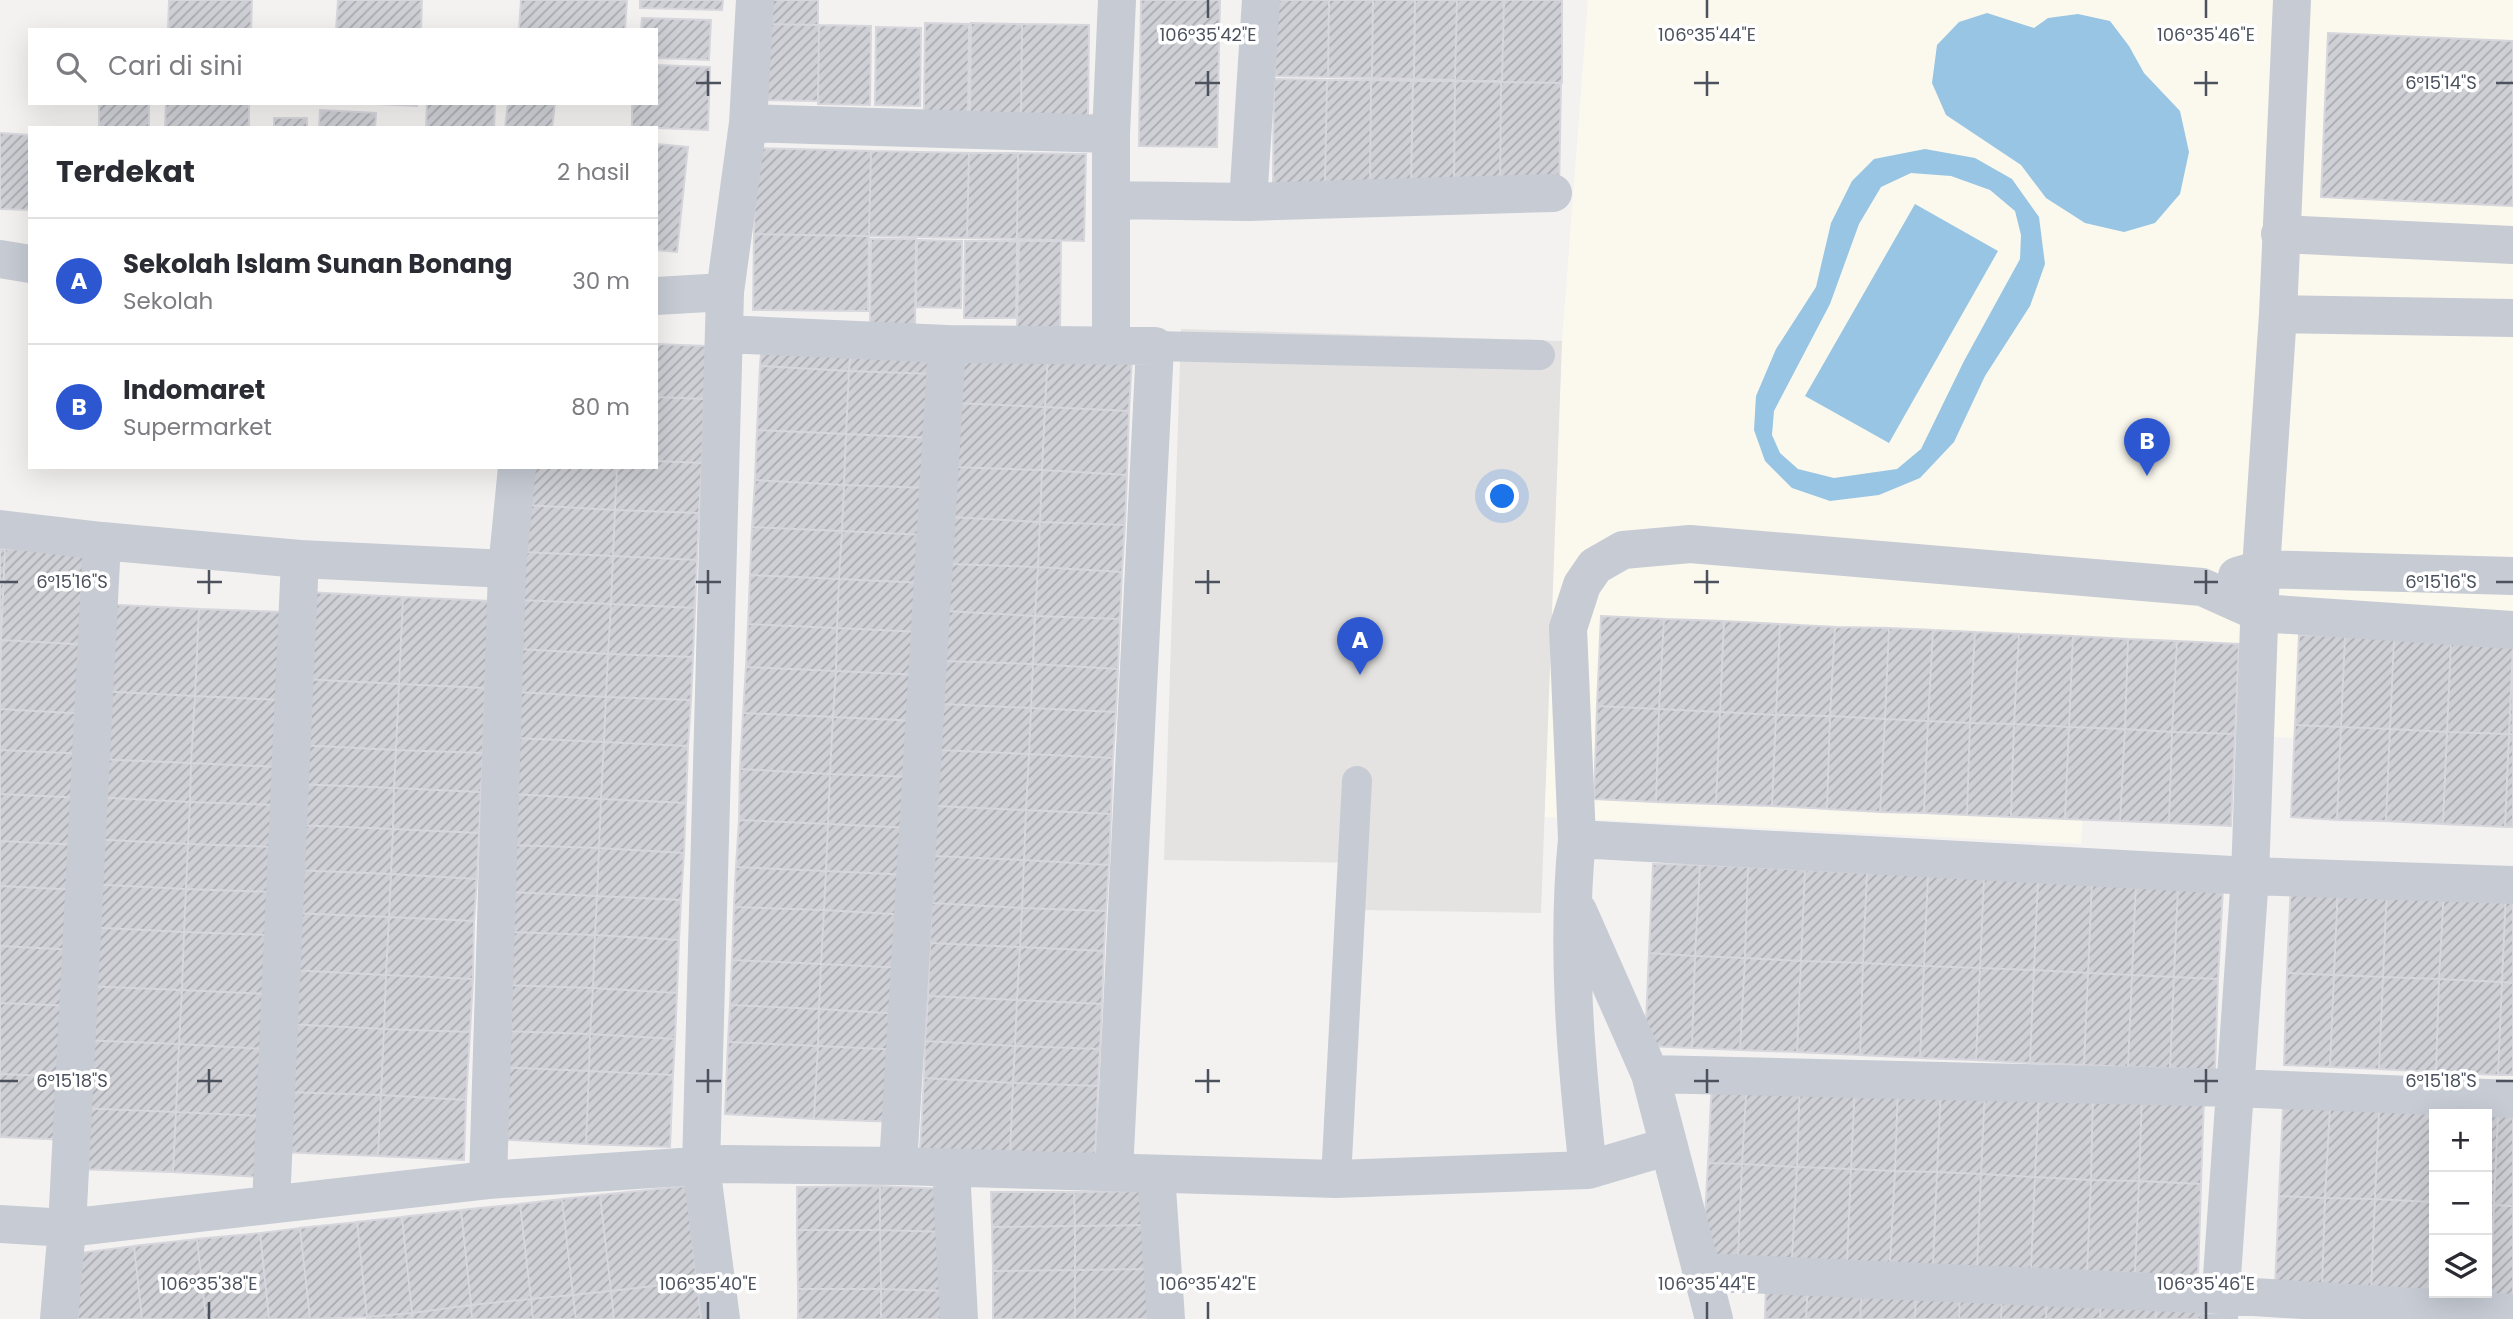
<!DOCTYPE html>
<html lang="id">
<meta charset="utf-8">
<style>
:root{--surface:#fff;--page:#f2f2f3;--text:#2b2b33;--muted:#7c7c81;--line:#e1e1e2;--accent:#2d56d1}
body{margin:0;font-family:Poppins,sans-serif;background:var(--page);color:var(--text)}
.controls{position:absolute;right:21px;bottom:21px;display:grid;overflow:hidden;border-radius:0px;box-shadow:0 7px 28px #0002}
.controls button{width:63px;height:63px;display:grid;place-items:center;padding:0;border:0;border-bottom:2px solid var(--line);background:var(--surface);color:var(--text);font:35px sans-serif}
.you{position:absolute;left:1503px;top:497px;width:24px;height:24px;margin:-18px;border:5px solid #fff;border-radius:50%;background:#1a73e8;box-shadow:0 0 0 10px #1a73e833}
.badge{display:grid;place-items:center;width:46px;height:46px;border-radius:50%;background:var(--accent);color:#fff;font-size:23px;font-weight:700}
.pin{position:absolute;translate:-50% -58px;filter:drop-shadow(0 2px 4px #0008)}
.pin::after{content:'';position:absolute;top:37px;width:24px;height:21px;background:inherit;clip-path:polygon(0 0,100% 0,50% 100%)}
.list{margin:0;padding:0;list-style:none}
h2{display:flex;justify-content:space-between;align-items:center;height:91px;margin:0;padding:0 28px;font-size:30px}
h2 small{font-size:23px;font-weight:400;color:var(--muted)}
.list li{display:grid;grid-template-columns:46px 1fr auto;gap:21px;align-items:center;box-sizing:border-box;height:126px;padding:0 28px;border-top:2px solid var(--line)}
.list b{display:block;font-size:26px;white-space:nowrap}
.list p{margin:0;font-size:23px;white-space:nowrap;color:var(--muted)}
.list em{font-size:23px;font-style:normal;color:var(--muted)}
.icon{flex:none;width:38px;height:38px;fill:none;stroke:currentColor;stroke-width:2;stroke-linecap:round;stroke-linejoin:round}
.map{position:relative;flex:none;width:2513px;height:1319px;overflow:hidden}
.search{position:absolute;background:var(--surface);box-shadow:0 7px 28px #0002;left:28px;top:28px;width:630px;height:77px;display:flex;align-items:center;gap:18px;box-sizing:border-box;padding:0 24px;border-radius:0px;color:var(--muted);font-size:26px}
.panel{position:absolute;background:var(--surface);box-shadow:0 7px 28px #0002;left:28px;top:126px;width:630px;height:343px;border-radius:0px}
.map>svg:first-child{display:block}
.commercial{fill:#fbf9ee}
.education{fill:#e4e3e2}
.water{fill:#97c5e3;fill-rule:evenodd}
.building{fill:url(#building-hatch);stroke:#d6d6dc;stroke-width:2}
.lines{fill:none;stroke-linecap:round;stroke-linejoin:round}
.service{stroke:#c6cbd4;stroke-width:30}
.minor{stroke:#c6cbd4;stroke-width:38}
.ticks{fill:none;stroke:#4b515d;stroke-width:2.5}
.ticks-label{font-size:18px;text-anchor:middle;fill:#4b515d;stroke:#fff;stroke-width:7;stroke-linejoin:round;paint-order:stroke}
</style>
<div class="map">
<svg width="2513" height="1319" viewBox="0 0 2513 1319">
<defs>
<pattern id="building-hatch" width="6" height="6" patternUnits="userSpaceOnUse" patternTransform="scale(1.75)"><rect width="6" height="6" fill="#cfd0d5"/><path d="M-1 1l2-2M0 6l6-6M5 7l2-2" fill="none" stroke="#aaabb0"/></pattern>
</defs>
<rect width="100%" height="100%" fill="#f3f2f1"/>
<path class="commercial" d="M1588,0H2513V753L2088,724L2081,844L1544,817L1562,341Z"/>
<path class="education" d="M1181,329L1562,341L1541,913L1361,910L1362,863L1164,860Z"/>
<path class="water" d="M1987,13L2034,28L2048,18L2078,14L2110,21L2129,46L2144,73L2180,111L2189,152L2180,194L2155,223L2124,232L2085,223L2046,198L2021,165L1946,115L1932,83L1937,45L1959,22Z
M1925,149L1975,158L2012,179L2039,217L2045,264L2030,306L1985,376L1954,442L1920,478L1879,495L1830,501L1792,488L1765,461L1754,430L1756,396L1776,349L1816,287L1831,223L1852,181L1874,159ZM1911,173L1951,176L1990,190L2015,211L2021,235L2020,259L1964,361L1921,449L1897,469L1834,478L1798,469L1780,453L1772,435L1774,411L1830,304L1859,224L1881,187Z
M1915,204L1998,251L1889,443L1805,396Z"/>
<path class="building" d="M169,0H252L251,30H168Z
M338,0H422L421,30H336Z
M521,0H627L625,30H519Z
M640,0H723L722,10L640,8Z
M764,0H818V25L764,24Z
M1141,0H1220L1217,147L1139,146Z
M1276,0H1329L1328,77L1275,76Z
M1329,0H1373L1372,78L1328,77Z
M1373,0H1415L1414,79L1372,78Z
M1415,0H1457L1455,80L1414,79Z
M1457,0H1504L1502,81H1455Z
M1504,0H1562V83L1502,82Z
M642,18L711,20L709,60L656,58V30H641Z
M925,23L969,24L968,113H924Z
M971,23L1022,24L1021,118H970Z
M764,24L819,25L818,101L763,100Z
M1022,24L1089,25L1088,119L1021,118Z
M819,25L871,26L870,105L818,104Z
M876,27L921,28L920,106L875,105Z
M2328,33L2513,41V206L2321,197Z
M656,65L710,67L708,130L632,127V103H656Z
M1274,79L1327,80L1325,185L1273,184Z
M1327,80H1371L1370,186L1325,185Z
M1371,80L1413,81L1411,187L1370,186Z
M1413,81H1455L1454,188L1411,187Z
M1455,81L1501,82L1500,188H1454Z
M1501,82L1561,83L1559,190L1500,189Z
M99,103H149V128H99Z
M166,103H249V128H165Z
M356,103H417V106Z
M427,103H495L494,128H426Z
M508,103H555L552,128H505Z
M320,110L376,113L375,128H319Z
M274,118H307V128H274Z
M0,133L30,135V210L0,209Z
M656,144L688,147L677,252L656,250Z
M756,148L871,151L869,236L754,234Z
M871,151L969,153L967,238L869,236Z
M969,153H1018L1017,239L967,238Z
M1018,153L1086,154L1084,241L1017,239Z
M754,234L869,236L868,311L753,310Z
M871,239H916L915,330H870Z
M917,240L962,241L961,308L916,307Z
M965,241H1017L1016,318H964Z
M1019,241H1061L1060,329L1017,328Z
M762,341L851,346L849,371L760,366Z
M656,344L707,346L704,399L656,397Z
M851,346L936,349L934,374L849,371Z
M958,350L1048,355L1045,407L955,403Z
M1048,355L1132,358L1129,411L1045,407Z
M760,366L849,371L846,434L757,430Z
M849,371L934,374L931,438L846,434Z
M656,397L704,399L702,463L656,461Z
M955,403L1045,407L1042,470L952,467Z
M1045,407L1129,411L1127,475L1042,470Z
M757,430L846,434L844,485L755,480Z
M846,434L931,438L929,488L844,485Z
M656,461L702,463L699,513L615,510L617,467H656Z
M527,467H617L615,510L525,505Z
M952,467L1042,470L1040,522L951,517Z
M1042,470L1127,475L1125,525L1040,522Z
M755,480L844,485L842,531L752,527Z
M844,485L929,488L926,535L842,531Z
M525,505L615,510L613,556L523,552Z
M615,510L699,513L697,560L613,556Z
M951,517L1040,522L1038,567L948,564Z
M1040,522L1125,525L1122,572L1038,567Z
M752,527L842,531L839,579L750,575Z
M842,531L926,535L925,583L839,579Z
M0,549H5L1,640H0Z
M5,549L95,553L92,645L1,640Z
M523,552L613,556L611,604L521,600Z
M613,556L697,560L695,608L611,604Z
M948,564L1038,567L1035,616L946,611Z
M1038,567L1122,572L1120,619L1035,616Z
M750,575L839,579L837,628L748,624Z
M839,579L925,583L922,632L837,628Z
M306,592L403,597L399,684L302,679Z
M403,597L490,601L485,688L399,684Z
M521,600L611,604L608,654L518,649Z
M100,604L199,609L195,696L96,691Z
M611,604L695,608L693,657L608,654Z
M199,609L286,612L281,700L195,696Z
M946,611L1035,616L1033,664L943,661Z
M1035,616L1120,619L1118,669L1033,664Z
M1601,616L1664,619L1659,709L1597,706Z
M1664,619L1724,621L1720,712L1659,709Z
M1724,621L1780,624L1776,715L1720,712Z
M748,624L837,628L836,671L746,667Z
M1780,624L1835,627L1830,716L1776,715Z
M1835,627L1889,628L1885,719L1830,716Z
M837,628L922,632L920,675L836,671Z
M1889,628L1933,630L1928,721L1885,719Z
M1933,630L1975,632L1970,723L1928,721Z
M1975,632L2019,634L2014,724L1970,723Z
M2019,634L2073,636L2069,727L2014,724Z
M2299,635L2345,636L2341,727L2295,725Z
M2073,636L2128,639L2125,729L2069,727Z
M2345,636L2394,639L2390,729L2341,727Z
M2128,639L2177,641L2172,732L2125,729Z
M2394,639L2451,641L2447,732L2390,729Z
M1,640L92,645L88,714L0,709Z
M2177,641L2239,644L2235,734L2172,732Z
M2451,641L2513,644L2509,734L2447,732Z
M2513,644V734H2509Z
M518,649L608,654L606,697L517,692Z
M608,654L693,657L691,700L606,697Z
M943,661L1033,664L1031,708L942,704Z
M1033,664L1118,669L1116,712L1031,708Z
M746,667L836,671L833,717L743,713Z
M836,671L920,675L918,721L833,717Z
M302,679L399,684L396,750L298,745Z
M399,684L485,688L483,753L396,750Z
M96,691L195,696L191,763L94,759Z
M517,692L606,697L604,742L514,738Z
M195,696L281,700L279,767L191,763Z
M606,697L691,700L688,746L604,742Z
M942,704L1031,708L1029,754L939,750Z
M1597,706L1659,709L1656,802L1594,799Z
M1031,708L1116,712L1113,758L1029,754Z
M0,709L88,714L86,754L0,750Z
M1659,709L1720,712L1716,804L1656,802Z
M1720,712L1776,715L1772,806L1716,804Z
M743,713L833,717L830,774L740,769Z
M1776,715L1830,716L1827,809L1772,806Z
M1830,716L1885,719L1880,812L1827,809Z
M833,717L918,721L915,777L830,774Z
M1885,719L1928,721L1924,813L1880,812Z
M1928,721L1970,723L1967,815L1924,813Z
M1970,723L2014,724L2011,817L1967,815Z
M2014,724L2069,727L2065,819L2011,817Z
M2295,725L2341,727L2337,820L2291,817Z
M2069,727L2125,729L2120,821L2065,819Z
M2341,727L2390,729L2386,821L2337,820Z
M2125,729L2172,732L2169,823L2120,821Z
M2390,729L2447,732L2443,824L2386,821Z
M2172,732L2235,734L2231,826L2169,823Z
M2447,732L2509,734L2505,827L2443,824Z
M2509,734H2513V827H2505Z
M514,738L604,742L601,799L512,794Z
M604,742L688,746L686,803L601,799Z
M298,745L396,750L394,788L297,784Z
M0,750L86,754L85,798L0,794Z
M396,750L483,753L481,792L394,788Z
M939,750L1029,754L1026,810L936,806Z
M1029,754L1113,758L1111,814L1026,810Z
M94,759L191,763L190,802L92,797Z
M191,763L279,767L277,805L190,802Z
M740,769L830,774L828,824L739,820Z
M830,774L915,777L913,828L828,824Z
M297,784L394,788L393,829L295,825Z
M394,788L481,792L479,833L393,829Z
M0,794L85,798L83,845L0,841Z
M512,794L601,799L599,848L509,845Z
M92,797L190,802L188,844L90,839Z
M601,799L686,803L684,853L599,848Z
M190,802L277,805L275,847L188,844Z
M936,806L1026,810L1024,860L934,856Z
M1026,810L1111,814L1109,865L1024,860Z
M739,820L828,824L826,871L736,867Z
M828,824L913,828L911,875L826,871Z
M295,825L393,829L391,874L293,870Z
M393,829L479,833L477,879L391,874Z
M90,839L188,844L186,889L87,884Z
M0,841L83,845L80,890L0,886Z
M188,844L275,847L273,892L186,889Z
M509,845L599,848L597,896L507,892Z
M599,848L684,853L681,900L597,896Z
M934,856L1024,860L1022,908L932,903Z
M1024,860L1109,865L1106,911L1022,908Z
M1653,864L1700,865L1695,956L1649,953Z
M1700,865L1748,867L1745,958L1695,956Z
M736,867L826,871L824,910L734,907Z
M1748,867L1805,870L1801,961L1745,958Z
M293,870L391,874L389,917L291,913Z
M1805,870L1867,873L1863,963L1801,961Z
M826,871L911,875L908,915L824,910Z
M1867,873L1928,875L1924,966L1863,963Z
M391,874L477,879L474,921L389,917Z
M1928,875L1984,878L1980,968L1924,966Z
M1984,878L2038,880L2034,970L1980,968Z
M2038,880L2092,882L2088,973L2034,970Z
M2092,882L2136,884L2132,975L2088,973Z
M2291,882L2338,884L2334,975L2287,973Z
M87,884L186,889L184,932L85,927Z
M2136,884L2178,886L2174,977L2132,975Z
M2338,884L2387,887L2383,977L2334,975Z
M0,886L80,890L77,950L0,946Z
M2178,886L2223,888L2218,979L2174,977Z
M2387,887L2444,889L2439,979L2383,977Z
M186,889L273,892L270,935L184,932Z
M2444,889L2506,891L2502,982L2439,979Z
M2506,891L2513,892V983L2502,982Z
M507,892L597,896L595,935L505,932Z
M597,896L681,900L679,940L595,935Z
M932,903L1022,908L1020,947L930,943Z
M734,907L824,910L821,964L732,960Z
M1022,908L1106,911L1104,951L1020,947Z
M824,910L908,915L907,968L821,964Z
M291,913L389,917L386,975L288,970Z
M389,917L474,921L473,979L386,975Z
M85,927L184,932L182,990L83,986Z
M184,932L270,935L268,994L182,990Z
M505,932L595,935L593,988L503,985Z
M595,935L679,940L677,993L593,988Z
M930,943L1020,947L1017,1000L928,996Z
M0,946L77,950L75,1006L0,1003Z
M1020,947L1104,951L1102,1004L1017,1000Z
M1649,953L1695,956L1692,1048L1645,1046Z
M1695,956L1745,958L1740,1050L1692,1048Z
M1745,958L1801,961L1797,1052L1740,1050Z
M732,960L821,964L819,1009L730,1005Z
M1801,961L1863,963L1860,1055L1797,1052Z
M1863,963L1924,966L1920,1058L1860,1055Z
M821,964L907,968L904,1014L819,1009Z
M1924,966L1980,968L1976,1060L1920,1058Z
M1980,968L2034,970L2030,1063L1976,1060Z
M288,970L386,975L384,1029L286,1024Z
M2034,970L2088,973L2084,1065L2030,1063Z
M2088,973L2132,975L2128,1067L2084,1065Z
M2287,973L2334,975L2330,1067L2284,1065Z
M386,975L473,979L470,1032L384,1029Z
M2132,975L2174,977L2170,1068L2128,1067Z
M2334,975L2383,977L2379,1069L2330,1067Z
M2174,977L2218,979L2215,1070L2170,1068Z
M2383,977L2439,979L2436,1072L2379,1069Z
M2439,979L2502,982L2498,1075L2436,1072Z
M2502,982L2513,983V1075H2498Z
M503,985L593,988L590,1034L500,1031Z
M83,986L182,990L179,1044L80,1040Z
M593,988L677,993L675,1039L590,1034Z
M182,990L268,994L266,1049L179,1044Z
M928,996L1017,1000L1015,1046L925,1041Z
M1017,1000L1102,1004L1100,1049L1015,1046Z
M0,1003L75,1006L72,1077L0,1074Z
M730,1005L819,1009L818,1046L728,1042Z
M819,1009L904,1014L902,1050L818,1046Z
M286,1024L384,1029L381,1095L283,1092Z
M384,1029L470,1032L466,1100L381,1095Z
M500,1031L590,1034L589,1071L499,1067Z
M590,1034L675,1039L673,1075L589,1071Z
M80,1040L179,1044L176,1112L77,1108Z
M925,1041L1015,1046L1013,1083L924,1078Z
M728,1042L818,1046L814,1119L725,1114Z
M179,1044L266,1049L262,1116L176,1112Z
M818,1046L902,1050L899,1122L814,1119Z
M1015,1046L1100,1049L1098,1086L1013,1083Z
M499,1067L589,1071L586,1144L496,1139Z
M589,1071L673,1075L670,1147L586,1144Z
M0,1074L72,1077L69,1140L0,1137Z
M1712,1077L1747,1079L1742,1164L1708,1163Z
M924,1078L1013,1083L1010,1154L920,1151Z
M1747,1079L1800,1081L1797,1167L1742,1164Z
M1800,1081L1855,1084L1851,1169L1797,1167Z
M1013,1083L1098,1086L1095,1159L1010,1154Z
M1855,1084L1898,1085L1895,1171L1851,1169Z
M1898,1085L1941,1087L1937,1172L1895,1171Z
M1941,1087L1985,1089L1981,1174L1937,1172Z
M1985,1089L2039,1092L2035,1177L1981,1174Z
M283,1092L381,1095L378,1156L280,1152Z
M2039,1092L2093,1093L2091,1180L2035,1177Z
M2093,1093L2142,1095L2139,1181L2091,1180Z
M381,1095L466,1100L464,1160L378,1156Z
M2142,1095L2204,1098L2201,1184L2139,1181Z
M2283,1105L2330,1107L2325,1198L2279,1196Z
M2330,1107L2379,1110L2375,1199L2325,1198Z
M77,1108L176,1112L173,1172L75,1169Z
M2379,1110L2434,1114L2431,1202L2375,1199Z
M176,1112L262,1116L260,1177L173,1172Z
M2487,1114H2498L2494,1205L2487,1204Z
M2498,1114L2513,1115V1206L2494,1205Z
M2434,1124V1202H2431Z
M1708,1163L1742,1164L1738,1257L1703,1255Z
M1742,1164L1797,1167L1792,1259L1738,1257Z
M1797,1167L1851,1169L1847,1261L1792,1259Z
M1851,1169L1895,1171L1890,1263L1847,1261Z
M1895,1171L1937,1172L1933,1265L1890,1263Z
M1937,1172L1981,1174L1977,1267L1933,1265Z
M1981,1174L2035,1177L2031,1269L1977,1267Z
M2035,1177L2091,1180L2087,1271L2031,1269Z
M2091,1180L2139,1181L2135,1273L2087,1271Z
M2139,1181L2201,1184L2198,1277L2135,1273Z
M686,1186L697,1281L611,1291L600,1195Z
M880,1186L944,1189L947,1232L880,1230Z
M880,1186V1230H797V1187Z
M1150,1191L1151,1225L1075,1226L1074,1192Z
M991,1192H1074L1075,1226L992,1227Z
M600,1195L611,1291L573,1295L562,1199Z
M2279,1196L2325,1198L2322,1289L2275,1287Z
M2325,1198L2375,1199L2371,1292L2322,1289Z
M562,1199L573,1295L531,1299L520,1204Z
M2375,1199L2431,1202L2428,1295L2371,1292Z
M2431,1202H2434V1293H2487V1204L2494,1205L2490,1297L2428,1295Z
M520,1204L531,1299L471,1305L461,1210Z
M2494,1205L2513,1206V1298L2490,1297Z
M461,1210L471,1305L412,1313L402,1217Z
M402,1217L412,1313L367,1317L357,1222Z
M357,1222L367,1317L310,1319L300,1228Z
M1151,1225L1152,1269L1075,1270V1226Z
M1075,1226V1270L993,1271L992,1227Z
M300,1228L310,1319H269L260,1233Z
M797,1230H880L881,1289H798Z
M880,1230L947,1232L948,1291L881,1289Z
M260,1233L269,1319H206L197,1239Z
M197,1239L206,1319H142L134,1246Z
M134,1246L142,1319H78L71,1254Z
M1152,1269L1153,1319H1075V1270Z
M1075,1270V1319H993V1271Z
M697,1281L701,1319H614L611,1291Z
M1766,1284L1808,1286L1806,1319H1765Z
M1808,1286L1862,1288L1860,1319H1806Z
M1862,1288L1916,1291L1915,1319H1860Z
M798,1289H881V1319H798Z
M881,1289L948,1291V1319H881Z
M611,1291L614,1319H576L573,1295Z
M1916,1291L1960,1293L1959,1319H1915Z
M1960,1293L2002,1295L2001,1319H1959Z
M573,1295L576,1319H533L531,1299Z
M2002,1295L2047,1296L2046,1319H2001Z
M2047,1296L2101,1298L2100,1319H2046Z
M2101,1298L2156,1301V1319H2100Z
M531,1299L533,1319H472L471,1305Z
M2156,1301L2204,1304L2203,1319H2156Z
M471,1305L472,1319H412V1313Z
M412,1313V1319H367V1317Z"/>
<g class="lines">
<path class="service" d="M1155,346L1540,355
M1336,1179L1357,781"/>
<path class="minor" d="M748,123L1111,134
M1111,200L1248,202L1553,193
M1248,202L1261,0
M2280,234L2513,245
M0,259L30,264
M656,296L725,292
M2278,314L2513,318
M724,334L947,344L1155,346L1114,1172
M1111,345V134L1117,0
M0,529L102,541L300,559L507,569
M2237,576L2261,569L2513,576
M1577,839L1568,628L1582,585L1595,566L1623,550L1690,544L2202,587L2260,613L2513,630
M1578,911L1650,1074L1714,1319
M1650,1074L2234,1088L2513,1099
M898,1166L947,344
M951,1169L959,1319
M1588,1170L1669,1146
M1156,1174L1166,1319
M488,1180L507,569L517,467
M271,1204L300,559
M0,1224L67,1228L488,1180L726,1164L898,1166L1336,1179L1588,1170C1576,1060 1566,950 1577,839L2250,876L2513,885
M1701,1272L2221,1295L2513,1313
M59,1319L67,1228L102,541
M721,1319L701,1166L725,292L748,123L755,0
M2219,1319L2250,876L2261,569L2278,314L2292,0"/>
</g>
<path class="ticks" d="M1208,0V18M1707,0V18M2206,0V18M708,71V96M1208,71V96M1707,71V96M2206,71V96M696,83H721M1195,83H1220M1694,83H1719M2194,83H2218M2496,83H2513M209,570V594M708,570V594M1208,570V594M1707,570V594M2206,570V594M0,582H18M197,582H222M696,582H721M1195,582H1220M1694,582H1719M2194,582H2218M2496,582H2513M209,1069V1093M708,1069V1093M1208,1069V1093M1707,1069V1093M2206,1069V1093M0,1081H18M197,1081H222M696,1081H721M1195,1081H1220M1694,1081H1719M2194,1081H2218M2496,1081H2513M209,1302V1319M708,1302V1319M1208,1302V1319M1707,1302V1319M2206,1302V1319"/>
<g class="ticks-label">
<text x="1208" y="41">106°35'42"E</text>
<text x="1707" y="41">106°35'44"E</text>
<text x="2206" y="41">106°35'46"E</text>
<text x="2441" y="89">6°15'14"S</text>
<text x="72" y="588">6°15'16"S</text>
<text x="2441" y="588">6°15'16"S</text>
<text x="72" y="1087">6°15'18"S</text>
<text x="2441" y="1087">6°15'18"S</text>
<text x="209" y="1290">106°35'38"E</text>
<text x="708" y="1290">106°35'40"E</text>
<text x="1208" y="1290">106°35'42"E</text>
<text x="1707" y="1290">106°35'44"E</text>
<text x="2206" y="1290">106°35'46"E</text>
</g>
</svg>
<div class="controls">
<button>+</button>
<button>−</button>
<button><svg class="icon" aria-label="layers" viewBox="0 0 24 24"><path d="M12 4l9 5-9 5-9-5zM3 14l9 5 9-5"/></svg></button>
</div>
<div class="you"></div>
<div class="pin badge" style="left:1360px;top:675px">A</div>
<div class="pin badge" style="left:2147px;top:476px">B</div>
<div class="search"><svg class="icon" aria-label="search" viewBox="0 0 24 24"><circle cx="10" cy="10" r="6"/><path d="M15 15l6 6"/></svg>Cari di sini</div>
<section class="panel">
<h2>Terdekat<small>2 hasil</small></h2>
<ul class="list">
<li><span class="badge">A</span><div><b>Sekolah Islam Sunan Bonang</b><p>Sekolah</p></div><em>30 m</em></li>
<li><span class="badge">B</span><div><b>Indomaret</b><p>Supermarket</p></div><em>80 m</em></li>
</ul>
</section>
</div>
